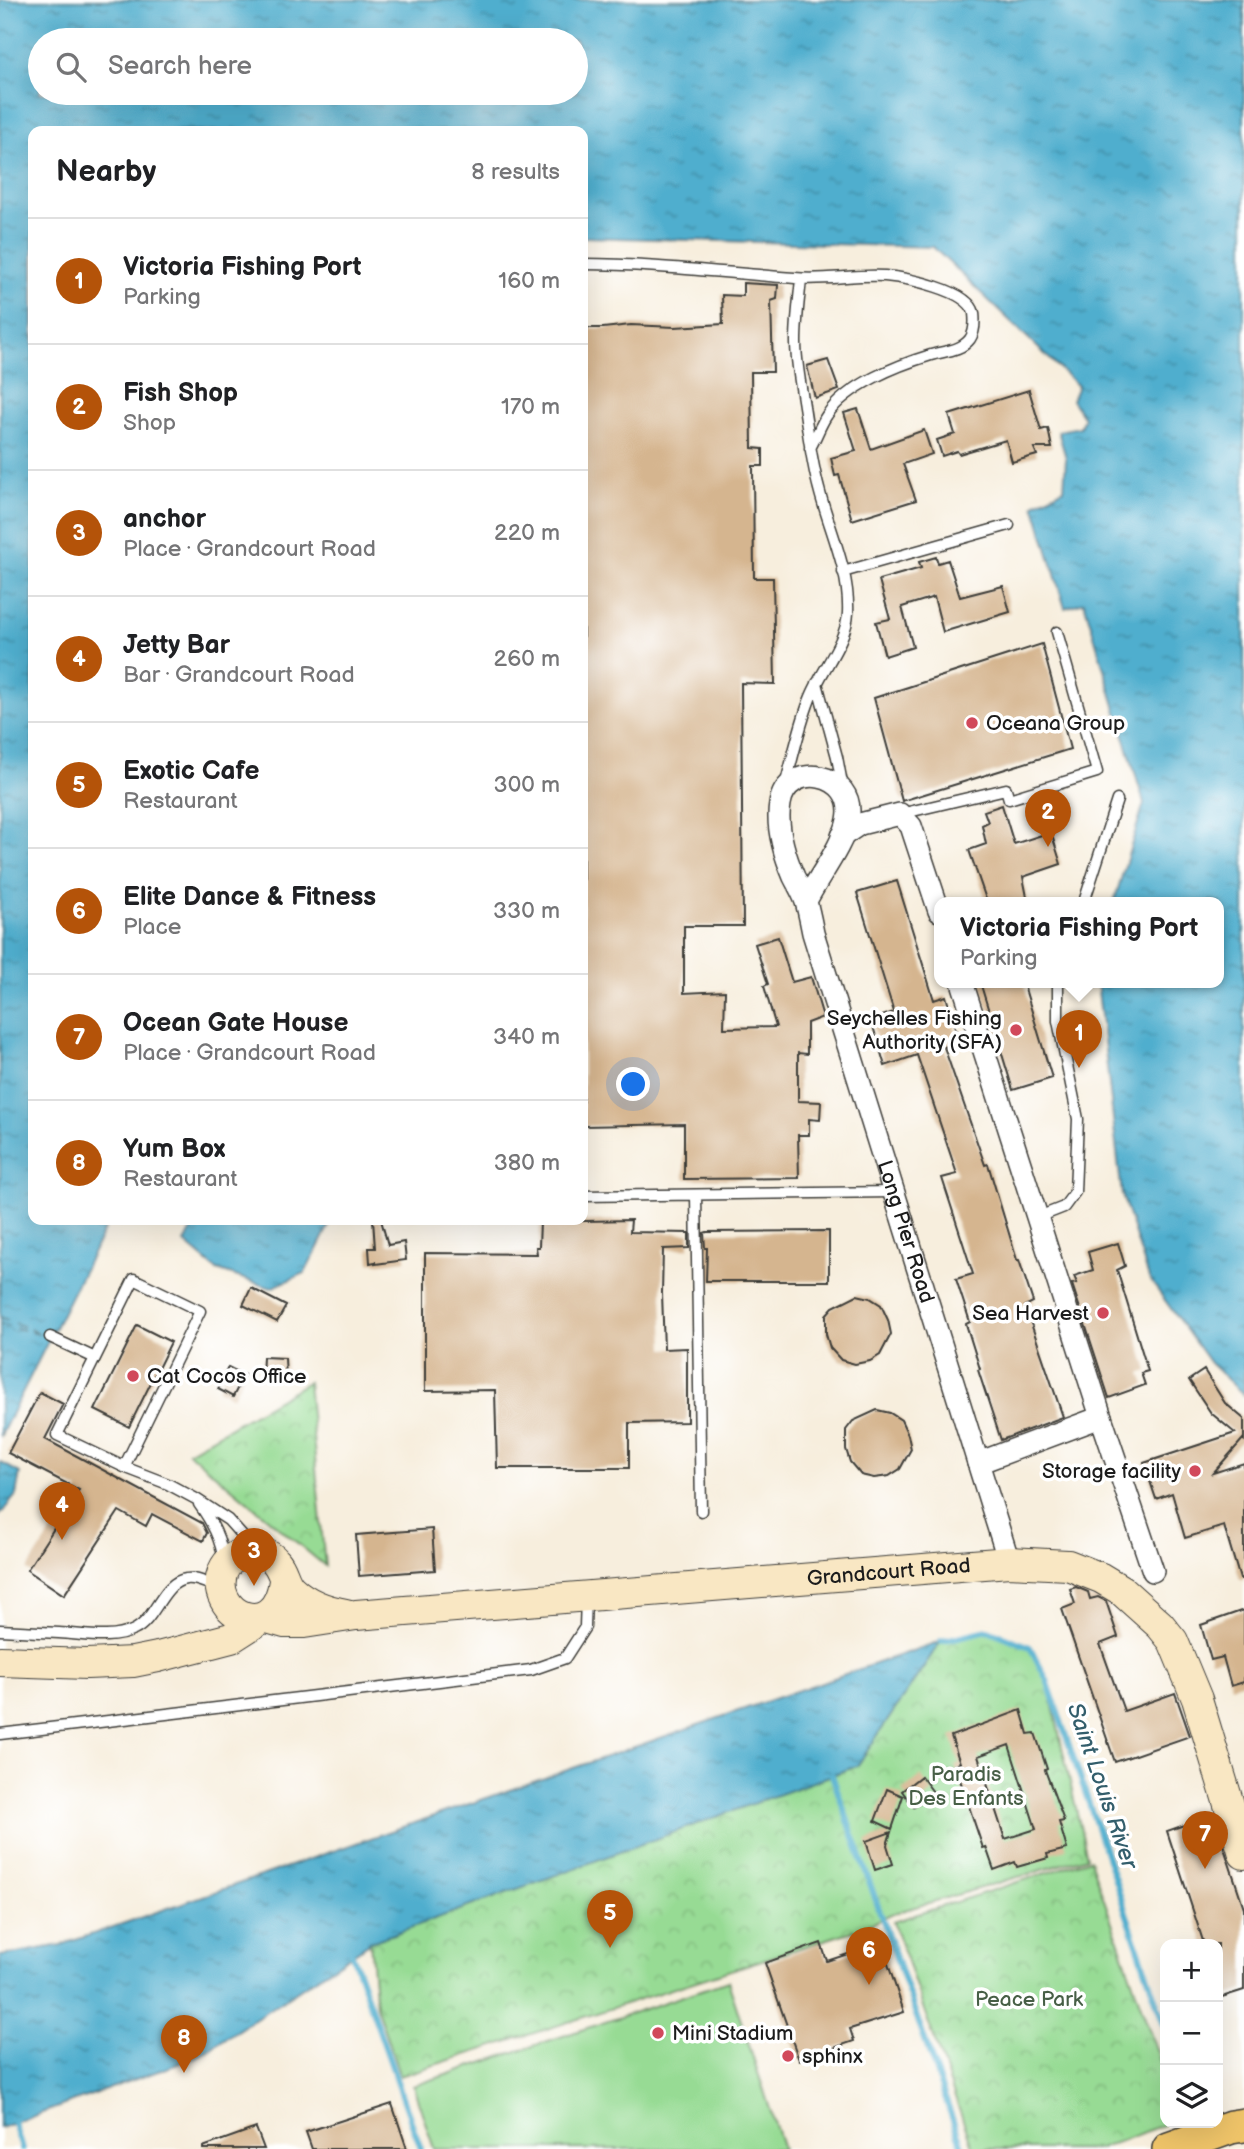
<!DOCTYPE html>
<meta charset="utf-8">
<style>
:root{--surface:#fff;--page:#f2f2f2;--text:#202124;--muted:#757577;--line:#e0e0e0;--accent:#b45309}
body{margin:0;font-family:"Balsamiq Sans",sans-serif;background:var(--page);color:var(--text)}
.controls{position:absolute;right:21px;bottom:21px;display:grid;overflow:hidden;border-radius:14px;box-shadow:0 7px 28px #0002}
.controls button{width:63px;height:63px;display:grid;place-items:center;padding:0;border:0;border-bottom:2px solid var(--line);background:var(--surface);color:var(--text);font:35px sans-serif}
.you{position:absolute;left:634px;top:1085px;width:24px;height:24px;margin:-18px;border:5px solid #fff;border-radius:50%;background:#1a73e8;box-shadow:0 0 0 10px #1a73e833}
.badge{display:grid;place-items:center;width:46px;height:46px;border-radius:50%;background:var(--accent);color:#fff;font-size:23px;font-weight:700}
.pin{position:absolute;translate:-50% -58px;filter:drop-shadow(0 2px 4px #0008)}
.pin::after{content:'';position:absolute;top:37px;width:24px;height:21px;background:inherit;clip-path:polygon(0 0,100% 0,50% 100%)}
.popup{position:absolute;left:934px;top:897px;width:290px;height:91px;box-sizing:border-box;display:grid;place-content:center;border-radius:14px;background:var(--surface);filter:drop-shadow(0 2px 5px #0005);font-size:23px;white-space:nowrap;color:var(--muted)}
.popup b{font-size:26px;color:var(--text)}
.popup::after{content:'';position:absolute;left:50%;top:100%;margin-left:-14px;border:14px solid transparent;border-top-color:var(--surface)}
.list{margin:0;padding:0;list-style:none}
h2{display:flex;justify-content:space-between;align-items:center;height:91px;margin:0;padding:0 28px;font-size:30px}
h2 small{font-size:23px;font-weight:400;color:var(--muted)}
.list li{display:grid;grid-template-columns:46px 1fr auto;gap:21px;align-items:center;box-sizing:border-box;height:126px;padding:0 28px;border-top:2px solid var(--line)}
.list b{display:block;font-size:26px;white-space:nowrap}
.list p{margin:0;font-size:23px;white-space:nowrap;color:var(--muted)}
.list em{font-size:23px;font-style:normal;color:var(--muted)}
.icon{flex:none;width:38px;height:38px;fill:none;stroke:currentColor;stroke-width:2;stroke-linecap:round;stroke-linejoin:round}
.map{position:relative;flex:none;width:1244px;height:2149px;overflow:hidden}
.search{position:absolute;background:var(--surface);box-shadow:0 7px 28px #0002;left:28px;top:28px;width:560px;height:77px;display:flex;align-items:center;gap:18px;box-sizing:border-box;padding:0 24px;border-radius:38px;color:var(--muted);font-size:26px}
.panel{position:absolute;background:var(--surface);box-shadow:0 7px 28px #0002;left:28px;top:126px;width:560px;height:1099px;border-radius:14px}
.map>svg:first-child{display:block}
.park{fill:url(#park-crowns);stroke:#5a7c58;stroke-width:2}
.pitch{fill:#97db94;stroke:#5a7c58;stroke-width:2}
.water{fill:url(#water-ripples);stroke:#366575;stroke-width:2;fill-rule:evenodd}
.lines{fill:none;stroke-linecap:round;stroke-linejoin:round}
.stream{stroke:#4faece;stroke-width:6}
.ferry{stroke:#335e6c;stroke-width:2;stroke-dasharray:9 7;stroke-linecap:butt}
.building{fill:#d5b58f;fill-rule:evenodd}
.lane-casing{stroke:#3d3c39;stroke-width:13}
.street-casing{stroke:#3d3c39;stroke-width:24}
.secondary-casing{stroke:#3d3c39;stroke-width:32}
.primary-casing{stroke:#3d3c39;stroke-width:36}
.lane{stroke:#fff;stroke-width:10}
.street{stroke:#fff;stroke-width:21}
.secondary{stroke:#f9e7c3;stroke-width:30}
.primary{stroke:#efc469;stroke-width:33}
.poi-dot{fill:#d1495b;stroke:#fff;stroke-width:2.5}
.labels{text-anchor:middle;dominant-baseline:central;stroke-width:7;stroke-linejoin:round;paint-order:stroke}
.poi-label{font-size:21px;fill:#1c1c1c;stroke:#fff;text-anchor:start}
.street-label{font-size:21px;fill:#1c1c1c;stroke:#fff}
.park-label{font-size:21px;fill:#475f46;stroke:#fff}
.water-label{font-size:23px;font-style:italic;fill:#335e6c;stroke:#fff}
</style>
<div class="map">
<svg width="1244" height="2149" viewBox="0 0 1244 2149">
<defs>
<pattern id="park-crowns" width="20" height="18" patternUnits="userSpaceOnUse" patternTransform="scale(1.75)"><rect width="20" height="18" fill="#97db94"/><path d="M2 6a3 3 0 1 1 6 0M12 15a3 3 0 1 1 6 0" fill="none" stroke="#82bb7f"/></pattern>
<pattern id="water-ripples" width="26" height="14" patternUnits="userSpaceOnUse" patternTransform="scale(1.75)"><rect width="26" height="14" fill="#4faece"/><path d="M2 4q2-2 4 0t4 0M15 11q2-2 4 0t4 0" fill="none" stroke="#418da6"/></pattern>
</defs>
<rect width="100%" height="100%" fill="#fff"/>
<filter id="ink" filterUnits="userSpaceOnUse"><feTurbulence type="fractalNoise" baseFrequency=".0143" numOctaves="2"/><feDisplacementMap in="SourceGraphic" scale="14" xChannelSelector="R" yChannelSelector="G"/><feConvolveMatrix kernelMatrix="1 2 1 2 8 2 1 2 1" color-interpolation-filters="sRGB"/></filter>
<filter id="wash" filterUnits="userSpaceOnUse"><feTurbulence type="fractalNoise" baseFrequency=".00686" numOctaves="4" result="noise"/><feDisplacementMap in="SourceGraphic" scale="28" xChannelSelector="R" yChannelSelector="G"/><feGaussianBlur stdDeviation="1.57" result="paint"/><feColorMatrix in="noise" values="0 0 0 0 0 0 0 0 0 0 0 0 0 0 0 0 0 1.4 0 .05"/><feComposite in="paint" operator="in"/></filter>
<g filter="url(#wash)">
<rect width="100%" height="100%" fill="#f7eedd"/>
<path class="park" d="M308,1382L325,1566L188,1452Z
M988,1630L1030,1647L1047,1680L1087,1857L891,1914L862,1928L400,2076L376,2006L370,1942L857,1766L941,1641Z
M1090,1859L1165,2075V2123H1168L1099,2149H973L893,1922Z"/>
<path class="pitch" d="M728,1981L783,2149H434L413,2086Z"/>
<path class="water" d="M0,0H1244V1395L1210,1363L1149,1278L1122,1195L1097,982H1219V902H1114L1144,803L1084,602L1065,608L1034,504L1064,489L1066,458L1058,431L1080,427L1084,418L1072,400L1078,386L933,247L583,237V131H33V1220H109L0,1437ZM40,40H576V93H40Z
M196,1220H332L305,1273L271,1288L217,1270L185,1243Z
M0,1462L20,1473L16,1495L0,1515Z
M941,1641L857,1766L371,1942L197,2057L0,2128V1956L61,1945Z"/>
<g class="lines">
<path class="stream" d="M941,1641L988,1630L1030,1647L1047,1680L1165,2027
M832,1775L963,2149
M352,1954L421,2149
M14,2123L22,2149"/>
<path class="ferry" d="M0,1317L46,1336
M0,1324L42,1335"/>
</g>
<g id="blocks">
<path class="building" d="M743,283L778,285L777,299L771,301L773,372H751L752,448L763,449V466H753L754,578H773L775,684L741,683L743,926H684V993L725,991L724,1028L776,1027L764,986L768,984L755,944L778,937L792,982L811,977L823,1017L807,1023V1054L798,1053V1101L821,1102L820,1120L809,1119V1135H798L799,1178L684,1179V1124L583,1126V328H603L631,325L675,327L723,324L722,295L743,296Z
M828,360L839,390L815,398L807,366Z
M1029,390L1041,430L1048,428L1052,448H1034L1037,455L1012,462L1006,440L959,454L957,451L942,456L937,440L955,434L949,415Z
M858,409L871,449L924,430L932,454L903,464L916,500L852,520L839,475L835,476L831,458L856,451L844,413Z
M936,557L938,563L948,560L960,597L1003,586L1010,612L943,632L934,597L902,607L913,647L885,656L876,622L890,619L879,580L921,568L919,562Z
M1042,644L1070,749L902,801L874,698Z
M1002,805L1014,844L1051,832L1061,864L1023,877L1028,902H987L969,850L986,844L982,825L988,822L984,811Z
M897,881L934,1000L946,996L950,1010L959,1042L944,1047L985,1165L988,1164L1017,1260H1019L1033,1302L1025,1306L1063,1417L1001,1440L978,1370L980,1369L966,1324L970,1322L956,1279L973,1274L942,1178L957,1174L917,1055L885,1066L871,1020L894,1012L857,893Z
M980,982H1023L1052,1078L1013,1090Z
M373,1220H381L388,1245L404,1242L406,1260L375,1264V1262L370,1263L369,1248H375Z
M631,1220L630,1232L689,1233V1248L663,1249L662,1293L664,1349L687,1348V1422L629,1423V1468H497L495,1390L425,1391V1253L537,1254L536,1247H539L540,1222Z
M829,1231V1281H706L707,1248H705L704,1233L707,1232Z
M1118,1243L1125,1266L1117,1270L1148,1371L1141,1373L1145,1385L1109,1398L1072,1284L1077,1283L1074,1276L1093,1270L1088,1252Z
M251,1288L286,1306L277,1322L243,1305Z
M857,1295L870,1298L881,1305L888,1320L891,1334L880,1355L870,1361L855,1364L841,1360L830,1348L826,1334V1315L833,1307Z
M137,1325L171,1342L129,1427L95,1410Z
M263,1357L285,1358L286,1378L262,1377Z
M228,1367L244,1375L233,1397L218,1389Z
M1204,1370L1225,1403L1244,1419V1440L1243,1439L1213,1473L1244,1463V1579H1240L1224,1526L1185,1538L1172,1493L1156,1499L1144,1463L1235,1433L1211,1413L1189,1380Z
M40,1392L63,1404L45,1439L202,1523L207,1533L203,1541L152,1514L146,1526L119,1511L64,1595L27,1570L79,1490L8,1453Z
M877,1410L890,1413L901,1420L908,1435L911,1449L900,1469L889,1476L874,1478L861,1475L850,1462L846,1449V1430L853,1421Z
M432,1529L435,1570L359,1576L356,1535Z
M1076,1587L1088,1592L1090,1599L1098,1597L1106,1601L1118,1637L1100,1644L1124,1711L1175,1693L1190,1736L1115,1762L1062,1609L1075,1604L1070,1589Z
M1244,1610V1682L1231,1686L1223,1657L1211,1660L1201,1625Z
M1021,1710L1028,1734L1035,1733L1047,1769L1045,1770L1064,1821L1059,1822L1067,1849L1047,1854L1048,1858L1017,1867L1015,1862L994,1870L986,1847L983,1848L955,1765L960,1763L951,1736ZM1009,1745L1036,1829L1005,1839L978,1756Z
M921,1776L933,1792L914,1807L902,1791Z
M887,1789L903,1796L892,1829L875,1821Z
M1213,1815L1244,1908V1990L1222,1997L1218,1985V1944H1204L1167,1831Z
M891,1832L887,1845L893,1864L875,1870L866,1841Z
M821,1943L827,1961L881,1943L904,2012L850,2029L854,2041L799,2060L765,1963Z
M392,2104L407,2149H312L306,2132Z
M256,2128L264,2149H203V2147Z"/>
</g>
</g>
<g filter="url(#ink)">
<use href="#blocks" fill-opacity="0" stroke="#3d3c39" stroke-width="2"/>
<g class="lines">
<defs>
<path id="lane" d="M583,264C653,264 724,273 795,278C825,281 855,274 885,276C907,278 969,290 974,313C975,322 975,332 970,339C961,351 944,351 931,355C898,365 847,385 827,415C820,425 816,438 810,448
M843,572L1009,525
M817,683L837,757L843,789
M785,786C793,757 799,727 810,699C820,672 847,641 848,613C850,571 829,529 819,489C811,460 808,430 803,400C800,381 796,361 796,342C796,321 799,300 801,279
M900,814L1006,789L1009,799L1097,772L1057,632
M1084,902L1117,800
M696,1195L701,1511
M583,1196L894,1192
M1036,1218L1064,1207L1075,1192L1078,1119L1058,1021V982
M50,1337L95,1358
M124,1467L200,1311L134,1279L57,1435L124,1467L168,1484L196,1499L228,1520L252,1547
M199,1504C212,1522 221,1539 224,1562
M0,1630C20,1631 39,1632 59,1633C83,1634 111,1641 134,1630C156,1620 162,1582 186,1579C195,1577 208,1584 217,1587
M0,1734L531,1670L565,1658L585,1627L586,1597"/>
<g id="street">
<path d="M842,836L860,824L900,814L911,826L939,911"/>
<path id="s1" d="M806,901C818,877 843,846 848,820C858,771 786,760 780,804C776,827 785,856 794,877C798,885 803,893 806,902C809,912 811,923 813,933L1009,1562"/>
<path d="M962,982L1101,1417L978,1463"/>
<path d="M1101,1417L1153,1571"/>
</g>
<g id="secondary">
<path d="M284,1581C275,1647 207,1613 223,1571C232,1550 261,1544 276,1562C284,1571 283,1582 292,1590C306,1603 327,1611 346,1614"/>
<path id="s2" d="M0,1661L87,1664L133,1662L158,1657L231,1638L264,1617L285,1623H304L356,1615L1009,1562L1068,1565L1101,1578L1121,1590L1160,1625L1173,1641L1197,1699L1244,1854"/>
</g>
<path id="primary" d="M1169,2149L1231,2127L1244,2125"/>
</defs>
<use href="#lane" class="lane-casing"/>
<use href="#street" class="street-casing"/>
<use href="#secondary" class="secondary-casing"/>
<use href="#primary" class="primary-casing"/>
<use href="#lane" class="lane"/>
<use href="#street" class="street"/>
<use href="#secondary" class="secondary"/>
<use href="#primary" class="primary"/>
</g>
</g>
<g class="poi-dot">
<circle cx="972" cy="723" r="7"/>
<circle cx="1016" cy="1030" r="7"/>
<circle cx="1103" cy="1313" r="7"/>
<circle cx="133" cy="1376" r="7"/>
<circle cx="1195" cy="1471" r="7"/>
<circle cx="658" cy="2033" r="7"/>
<circle cx="788" cy="2056" r="7"/>
</g>
<g class="labels">
<g class="poi-label">
<text x="986" y="723">Oceana Group</text>
<text x="1002" y="1018" text-anchor="end">Seychelles Fishing<tspan x="1002" dy="24">Authority (SFA)</tspan></text>
<text x="1089" y="1313" text-anchor="end">Sea Harvest</text>
<text x="147" y="1376">Cat Cocos Office</text>
<text x="1181" y="1471" text-anchor="end">Storage facility</text>
<text x="672" y="2033">Mini Stadium</text>
<text x="802" y="2056">sphinx</text>
</g>
<g class="street-label">
<text stroke="none"><textPath href="#s1" startOffset="651">Long Pier Road</textPath></text>
<text stroke="none"><textPath href="#s2" startOffset="901">Grandcourt Road</textPath></text>
</g>
<g class="park-label">
<text x="966" y="1774">Paradis<tspan x="966" dy="24">Des Enfants</tspan></text>
<text x="1029" y="1999">Peace Park</text>
</g>
<g class="water-label">
<text transform="translate(1102 1786) rotate(71)">Saint Louis River</text>
</g>
</g>
</svg>
<div class="controls">
<button>+</button>
<button>−</button>
<button><svg class="icon" aria-label="layers" viewBox="0 0 24 24"><path d="M12 4l9 5-9 5-9-5zM3 14l9 5 9-5"/></svg></button>
</div>
<div class="you"></div>
<div class="pin badge" style="left:1079px;top:1068px">1</div>
<div class="popup"><b>Victoria Fishing Port</b>Parking</div>
<div class="pin badge" style="left:1048px;top:847px">2</div>
<div class="pin badge" style="left:254px;top:1586px">3</div>
<div class="pin badge" style="left:62px;top:1540px">4</div>
<div class="pin badge" style="left:610px;top:1948px">5</div>
<div class="pin badge" style="left:869px;top:1985px">6</div>
<div class="pin badge" style="left:1205px;top:1869px">7</div>
<div class="pin badge" style="left:184px;top:2073px">8</div>
<div class="search"><svg class="icon" aria-label="search" viewBox="0 0 24 24"><circle cx="10" cy="10" r="6"/><path d="M15 15l6 6"/></svg>Search here</div>
<section class="panel">
<h2>Nearby<small>8 results</small></h2>
<ul class="list">
<li><span class="badge">1</span><div><b>Victoria Fishing Port</b><p>Parking</p></div><em>160 m</em></li>
<li><span class="badge">2</span><div><b>Fish Shop</b><p>Shop</p></div><em>170 m</em></li>
<li><span class="badge">3</span><div><b>anchor</b><p>Place · Grandcourt Road</p></div><em>220 m</em></li>
<li><span class="badge">4</span><div><b>Jetty Bar</b><p>Bar · Grandcourt Road</p></div><em>260 m</em></li>
<li><span class="badge">5</span><div><b>Exotic Cafe</b><p>Restaurant</p></div><em>300 m</em></li>
<li><span class="badge">6</span><div><b>Elite Dance &amp; Fitness</b><p>Place</p></div><em>330 m</em></li>
<li><span class="badge">7</span><div><b>Ocean Gate House</b><p>Place · Grandcourt Road</p></div><em>340 m</em></li>
<li><span class="badge">8</span><div><b>Yum Box</b><p>Restaurant</p></div><em>380 m</em></li>
</ul>
</section>
</div>
